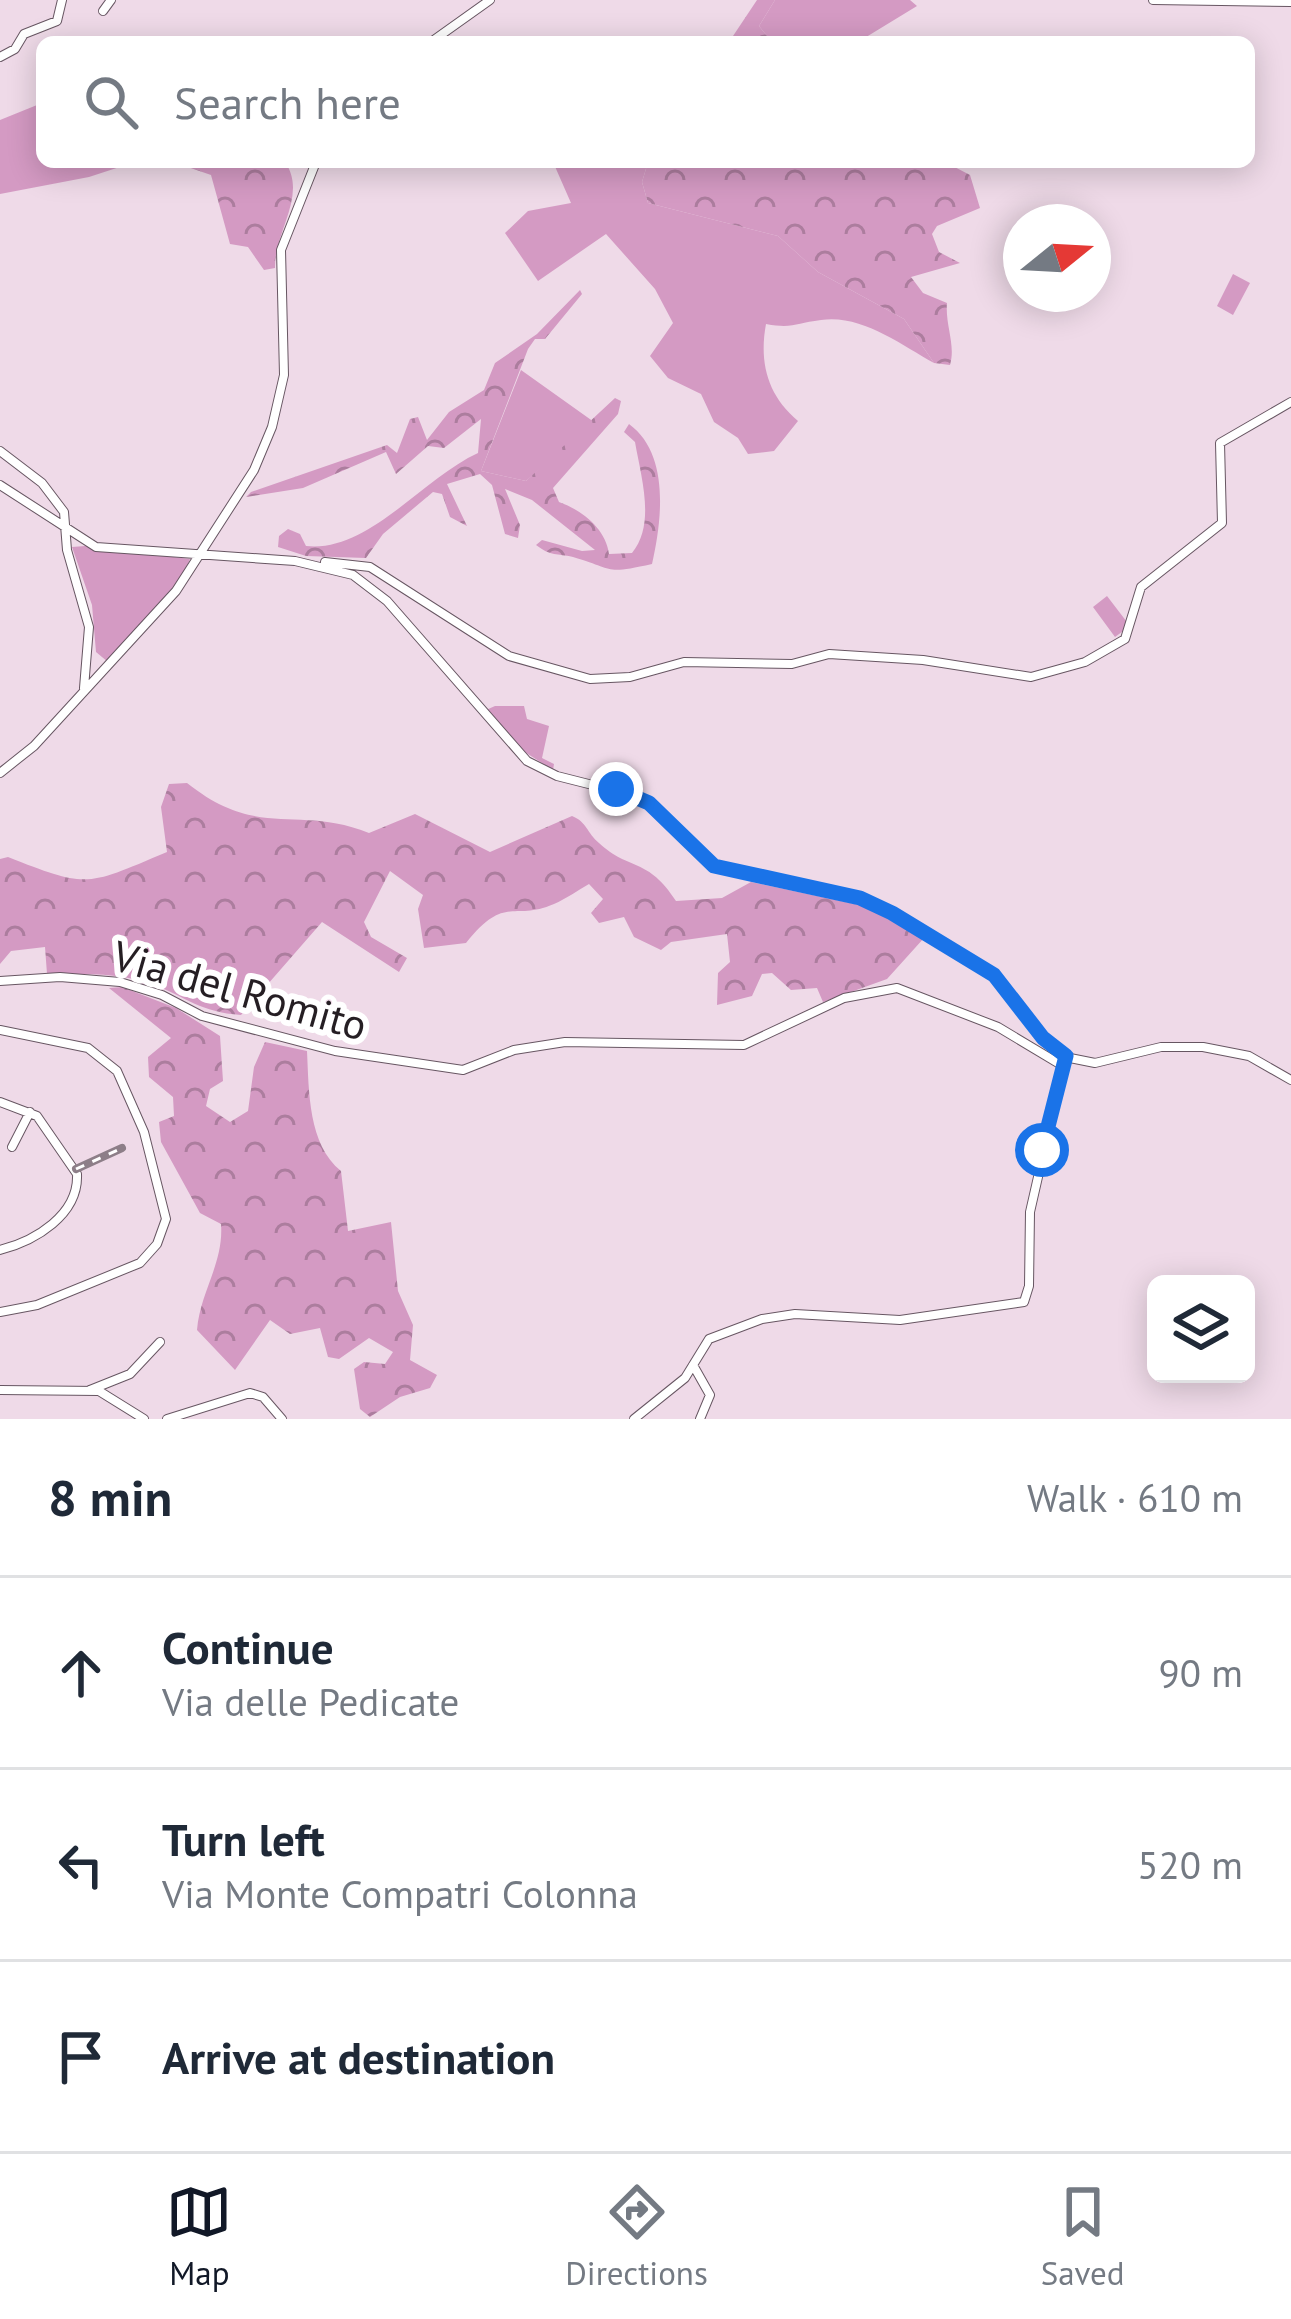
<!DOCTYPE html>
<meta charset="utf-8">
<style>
:root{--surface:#fff;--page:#f6f6f7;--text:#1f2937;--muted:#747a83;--line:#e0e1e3;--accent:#111827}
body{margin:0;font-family:"PT Sans",sans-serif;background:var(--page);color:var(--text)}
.controls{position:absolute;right:36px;bottom:36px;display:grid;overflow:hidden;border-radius:18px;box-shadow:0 6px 30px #0003}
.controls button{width:108px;height:108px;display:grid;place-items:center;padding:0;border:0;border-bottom:3px solid var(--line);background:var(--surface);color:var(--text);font:60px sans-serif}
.compass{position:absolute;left:1003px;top:204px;width:108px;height:108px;border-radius:50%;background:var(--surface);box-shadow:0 6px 30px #0003;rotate:72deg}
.stop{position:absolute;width:36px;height:36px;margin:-27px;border:9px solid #1a73e8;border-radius:50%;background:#fff}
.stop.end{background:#1a73e8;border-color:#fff;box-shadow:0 3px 12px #0008}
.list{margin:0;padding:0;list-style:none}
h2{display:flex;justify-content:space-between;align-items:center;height:156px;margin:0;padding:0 48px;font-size:51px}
h2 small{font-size:39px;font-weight:400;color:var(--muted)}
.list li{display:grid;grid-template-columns:78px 1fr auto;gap:36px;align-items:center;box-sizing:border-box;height:192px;padding:0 48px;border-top:3px solid var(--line)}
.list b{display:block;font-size:45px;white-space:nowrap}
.list p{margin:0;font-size:39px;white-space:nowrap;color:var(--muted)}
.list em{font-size:39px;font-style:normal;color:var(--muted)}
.icon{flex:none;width:66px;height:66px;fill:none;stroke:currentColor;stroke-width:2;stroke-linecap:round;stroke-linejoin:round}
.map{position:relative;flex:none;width:1291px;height:1419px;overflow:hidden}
.search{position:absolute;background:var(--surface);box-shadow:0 6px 30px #0003;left:36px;right:36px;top:36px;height:132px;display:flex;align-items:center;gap:30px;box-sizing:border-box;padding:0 42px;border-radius:18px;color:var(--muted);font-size:45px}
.sheet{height:732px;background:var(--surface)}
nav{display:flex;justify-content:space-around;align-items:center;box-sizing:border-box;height:168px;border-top:3px solid var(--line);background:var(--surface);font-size:33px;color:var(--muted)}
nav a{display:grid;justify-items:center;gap:6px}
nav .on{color:var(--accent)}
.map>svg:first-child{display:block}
.green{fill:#d49ac3}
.forest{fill:url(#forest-crowns)}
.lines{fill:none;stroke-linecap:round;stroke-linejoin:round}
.minor-casing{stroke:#675662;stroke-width:10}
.minor{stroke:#fff;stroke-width:8}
.rail-casing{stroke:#8d7e88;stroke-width:8}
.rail{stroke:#fff;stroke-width:3;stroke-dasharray:9;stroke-linecap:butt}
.route{stroke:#1a73e8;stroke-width:15}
.labels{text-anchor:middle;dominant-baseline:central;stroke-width:12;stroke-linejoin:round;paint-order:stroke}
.street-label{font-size:42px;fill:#251e23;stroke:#fff}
</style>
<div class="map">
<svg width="1291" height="1419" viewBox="0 0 1291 1419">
<defs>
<pattern id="forest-crowns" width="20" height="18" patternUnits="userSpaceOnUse" patternTransform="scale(3)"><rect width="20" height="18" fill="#d49ac3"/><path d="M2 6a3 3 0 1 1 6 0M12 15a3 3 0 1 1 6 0" fill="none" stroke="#ac7d9e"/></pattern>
</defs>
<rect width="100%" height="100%" fill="#efdae8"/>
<path class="green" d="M775,0H910L917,6L858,42H772L759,26Z
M42,103V162H135L89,177L0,194V120Z
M553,162H648L642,182L648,203L778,236L818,272L904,319L934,363C900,344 861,314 821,320C796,323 793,329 766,324C759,362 767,395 798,421L774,451L748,454L738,438L714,422L701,394L668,378L650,356L673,323L655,289L606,234L538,281L505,233L528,211L571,203Z
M1233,274L1250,283L1233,315L1217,306Z
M521,370L594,422L526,481L481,471Z
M85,546L190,559L183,576L108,662L96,652L92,605L72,547Z
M1107,596L1130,626L1115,637L1093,607Z
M495,706H524L527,719L549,726L542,758L554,764L553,770L520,749L486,710Z"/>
<path class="forest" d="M757,0H775L759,26L772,42H729Z
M186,162H285C308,195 274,232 275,268L264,270L248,247L230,244L211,175L182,165Z
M648,162H945L970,175L980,208L937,226L932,234L939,252L960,263L911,277L923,293L947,303C945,325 956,345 950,365L934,363L904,319L818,272L778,236L648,203L642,182Z
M580,290L582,294L545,339H535L528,349L481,471L526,481L615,398L621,401L618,414L553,488L559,502C582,510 606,529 609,554L632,553C656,524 641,477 635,442L624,432L629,424C670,454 662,520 652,564C603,575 615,569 573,557C556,553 552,557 536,545L542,540L582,551L595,550L532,500L505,489L520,525L518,538L505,534L492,485L480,474L447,484L467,526L450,517L442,494L433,492L383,534L366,558L306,556L278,547L279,536L288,529L300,534L306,546C368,553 423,478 478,453L481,419L444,448L428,446L396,474L386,452L303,488L246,497L251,492L387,445L397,453L410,419L418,417L427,440L449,412L484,390L495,363L537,334Z
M187,783C260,841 297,804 369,833L415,814L490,852L572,816C587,822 587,833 599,843C629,871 648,857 676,901L722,898L751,882L878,909L924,938L887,979L823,1002L817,988L791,990L772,973L762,974L752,996L717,1005L718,973L730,962L727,934L671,942L661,950L634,937L624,917L599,923L591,913L603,899L589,884C578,890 566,899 554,904C513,922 506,893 466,943L424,948L418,909L423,895L390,871L364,922L371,937L407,958L399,972L322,922L241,1015C200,1012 188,998 152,984C118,972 82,974 47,974L45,947L11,951L0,964V859L8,857C89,889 86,886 167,852L161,807L169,784Z
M122,987L176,1008L220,1036L223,1081L210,1089L206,1106L230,1122L248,1111L254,1067L265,1042L307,1051C309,1092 308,1144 341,1171L348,1231L391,1222L398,1291L413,1325L410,1360L437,1375L430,1388L400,1397L370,1417L360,1409L354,1369L364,1362L385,1364L393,1352L369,1338L339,1359L328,1357L320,1328L290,1334L270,1320L235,1370L197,1330C200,1292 224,1263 221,1224L200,1213L161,1142L159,1122L174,1116L173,1097L149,1077L148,1057L171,1038L109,988Z"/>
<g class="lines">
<defs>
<path id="minor" d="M1153,0L1291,2
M103,11L111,0
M431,42L490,0
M0,57L15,49L24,34L57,21L62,0
M0,451L42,483L64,512L67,550L89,627L84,688
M0,485L96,547L295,561L353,575L387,601L527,761L557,776L640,797L717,867L860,899L892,913L994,975L1043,1038L1070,1058L1095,1063L1161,1047H1203L1249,1056L1291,1080
M325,562L370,567L509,656L590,679L630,677L684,662L792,664L829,654L923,660L1031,677L1085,662L1125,639L1141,587L1222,523L1220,443L1291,402
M0,773L34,746L176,591L254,470L272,427L284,375L281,250L316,162
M0,981L60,977L120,982L162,995L202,1016L335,1051L463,1070L514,1050L565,1042L744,1045L844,998L897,988L998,1027L1063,1066
M0,1030L88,1048L117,1071L144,1132L166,1219L157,1244L140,1263L37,1305L0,1312
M0,1102L37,1116L77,1174C79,1215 35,1241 0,1250
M12,1147L30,1112
M693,1365L710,1395L700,1419
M0,1390L99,1391L144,1419
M90,1390L130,1374L160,1342
M167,1419L250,1393L263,1397L282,1419
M634,1419L685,1378L709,1339L762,1319L795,1314L900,1320L1024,1302L1029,1286L1030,1212L1064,1063"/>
</defs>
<use href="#minor" class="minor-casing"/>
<use href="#minor" class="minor"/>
<defs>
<path id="rail" d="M76,1169L122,1148"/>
</defs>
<use href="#rail" class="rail-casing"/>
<use href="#rail" class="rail"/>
</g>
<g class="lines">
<path class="route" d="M616,789L649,803L714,866L860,898L892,913L994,975L1043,1038L1066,1056L1042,1150"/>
</g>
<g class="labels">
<g class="street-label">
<text transform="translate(240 990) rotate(16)">Via del Romito</text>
</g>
</g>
</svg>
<div class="controls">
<button><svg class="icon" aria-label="layers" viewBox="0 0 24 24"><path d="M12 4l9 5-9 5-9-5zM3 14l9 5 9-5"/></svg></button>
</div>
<svg class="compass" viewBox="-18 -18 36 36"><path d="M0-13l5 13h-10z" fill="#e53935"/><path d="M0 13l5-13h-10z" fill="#747a83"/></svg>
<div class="stop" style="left:1042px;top:1150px"></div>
<div class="stop end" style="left:616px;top:789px"></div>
<div class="search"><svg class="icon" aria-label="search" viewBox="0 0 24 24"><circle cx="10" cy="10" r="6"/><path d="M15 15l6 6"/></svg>Search here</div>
</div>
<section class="sheet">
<h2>8 min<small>Walk · 610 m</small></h2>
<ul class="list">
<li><svg class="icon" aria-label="ahead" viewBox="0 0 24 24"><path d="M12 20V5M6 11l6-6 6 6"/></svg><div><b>Continue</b><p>Via delle Pedicate</p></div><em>90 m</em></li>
<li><svg class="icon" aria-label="left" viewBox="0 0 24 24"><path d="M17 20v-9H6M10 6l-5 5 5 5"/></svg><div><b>Turn left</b><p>Via Monte Compatri Colonna</p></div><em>520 m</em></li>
<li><svg class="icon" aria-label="arrive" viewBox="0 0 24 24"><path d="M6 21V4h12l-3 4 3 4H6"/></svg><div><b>Arrive at destination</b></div></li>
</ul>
</section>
<nav>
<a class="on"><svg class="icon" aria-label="map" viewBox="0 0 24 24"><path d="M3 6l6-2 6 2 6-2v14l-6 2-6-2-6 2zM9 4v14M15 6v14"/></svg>Map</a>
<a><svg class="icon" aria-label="directions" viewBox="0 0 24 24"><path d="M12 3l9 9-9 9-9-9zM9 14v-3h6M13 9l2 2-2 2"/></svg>Directions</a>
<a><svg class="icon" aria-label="saved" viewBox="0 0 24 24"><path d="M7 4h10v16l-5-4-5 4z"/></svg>Saved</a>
</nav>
